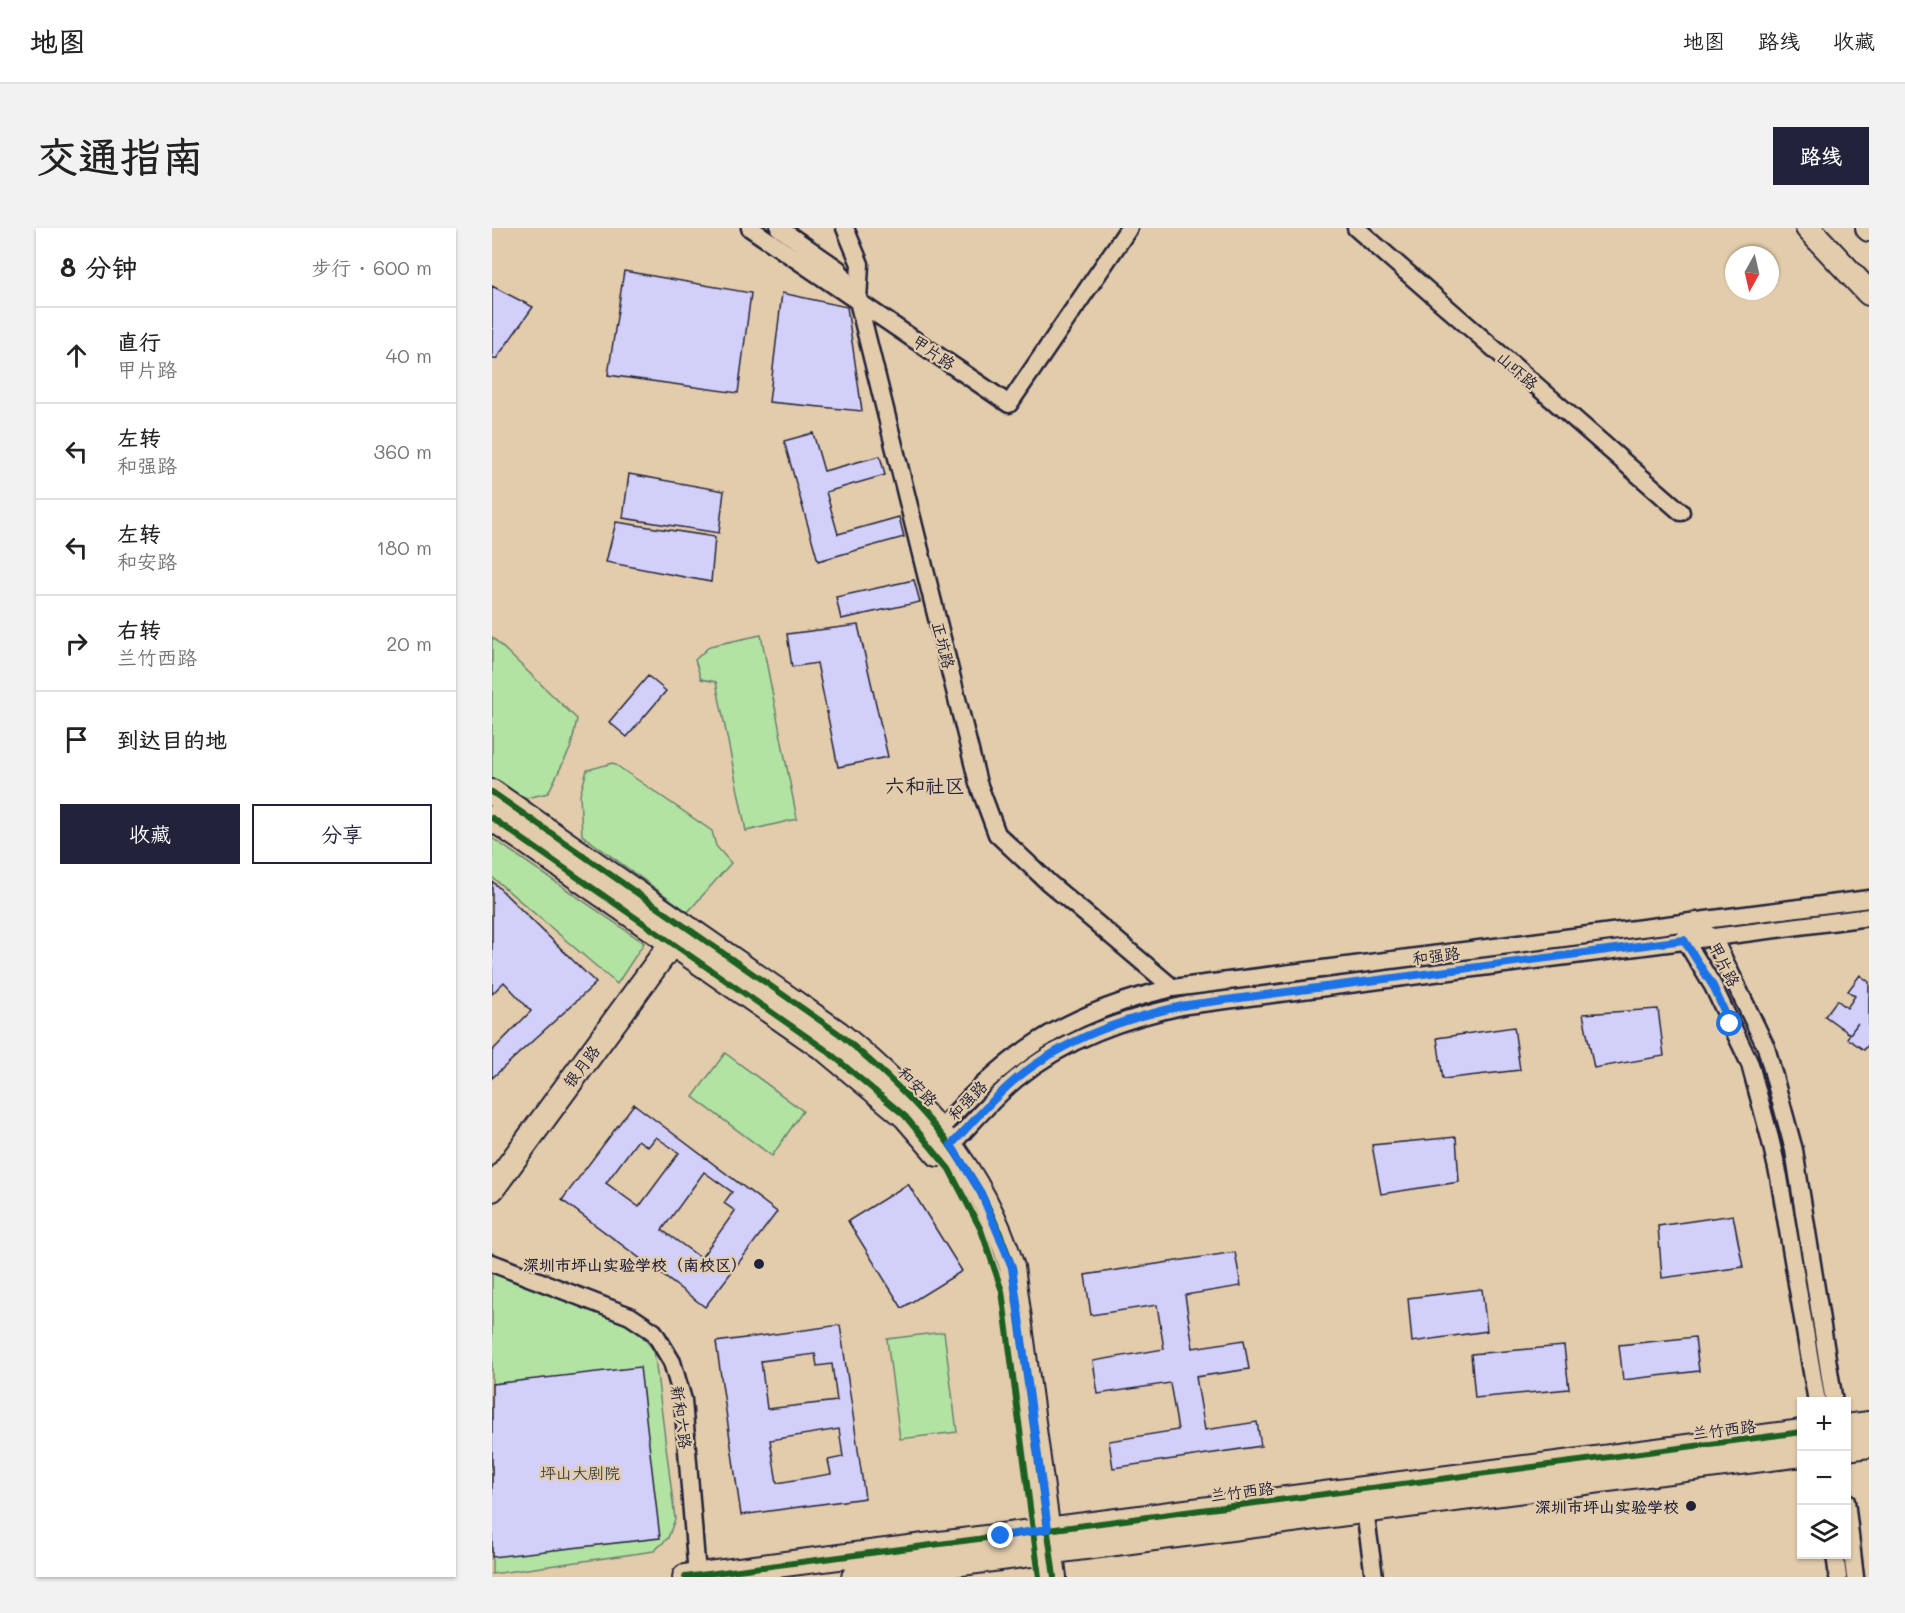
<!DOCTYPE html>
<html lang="zh">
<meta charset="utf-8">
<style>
:root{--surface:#fff;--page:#f2f2f2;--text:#222;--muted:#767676;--line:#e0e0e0;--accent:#22223b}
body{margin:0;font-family:Mali,"LXGW WenKai TC",sans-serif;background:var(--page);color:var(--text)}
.controls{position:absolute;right:18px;bottom:18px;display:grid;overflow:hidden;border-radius:0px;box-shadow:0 2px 4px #0004}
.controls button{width:54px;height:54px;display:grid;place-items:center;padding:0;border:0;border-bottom:2px solid var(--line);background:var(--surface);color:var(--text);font:30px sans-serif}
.compass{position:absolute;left:1233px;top:18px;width:54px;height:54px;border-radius:50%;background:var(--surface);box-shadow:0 2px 4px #0004;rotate:188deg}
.stop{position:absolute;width:18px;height:18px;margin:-14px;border:4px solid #1a73e8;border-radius:50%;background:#fff}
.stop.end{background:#1a73e8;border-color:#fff;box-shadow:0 2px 6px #0008}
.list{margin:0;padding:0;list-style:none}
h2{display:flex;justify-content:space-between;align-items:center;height:78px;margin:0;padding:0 24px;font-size:26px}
h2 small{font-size:20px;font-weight:400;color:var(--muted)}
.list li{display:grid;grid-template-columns:39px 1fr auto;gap:18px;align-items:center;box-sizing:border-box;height:96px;padding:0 24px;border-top:2px solid var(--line)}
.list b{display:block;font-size:22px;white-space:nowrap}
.list p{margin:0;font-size:20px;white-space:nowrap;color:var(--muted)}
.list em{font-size:20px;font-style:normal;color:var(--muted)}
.actions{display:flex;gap:12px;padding:18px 24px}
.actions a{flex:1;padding:14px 0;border:2px solid var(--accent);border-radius:0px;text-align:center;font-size:21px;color:var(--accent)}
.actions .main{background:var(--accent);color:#fff}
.icon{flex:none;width:33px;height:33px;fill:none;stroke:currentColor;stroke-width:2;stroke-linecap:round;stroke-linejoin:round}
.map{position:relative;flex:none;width:1377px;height:1349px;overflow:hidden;border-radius:0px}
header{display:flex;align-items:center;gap:36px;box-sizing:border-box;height:84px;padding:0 30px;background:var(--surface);border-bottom:2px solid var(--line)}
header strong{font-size:28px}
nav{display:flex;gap:33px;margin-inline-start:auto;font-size:21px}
.intro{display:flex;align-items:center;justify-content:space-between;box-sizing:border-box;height:144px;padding:0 36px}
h1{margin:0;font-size:42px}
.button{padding:15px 27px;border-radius:0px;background:var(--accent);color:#fff;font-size:21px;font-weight:700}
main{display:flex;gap:36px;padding:0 36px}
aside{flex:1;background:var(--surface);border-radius:0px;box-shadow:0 2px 4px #0004}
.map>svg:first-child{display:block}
.green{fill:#b2e3a2;stroke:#6a826e;stroke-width:1.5}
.building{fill:#d2cff8;stroke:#22223b;stroke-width:1.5;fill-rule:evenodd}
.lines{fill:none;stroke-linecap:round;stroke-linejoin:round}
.street-casing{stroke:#22223b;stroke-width:21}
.secondary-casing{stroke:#22223b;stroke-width:28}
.street{stroke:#e2ccac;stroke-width:16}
.secondary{stroke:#e2ccac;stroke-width:24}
.cycleway-casing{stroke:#e2ccac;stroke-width:10}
.cycleway{stroke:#1b5e20;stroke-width:6}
.route{stroke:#1a73e8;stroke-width:8}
.poi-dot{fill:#22223b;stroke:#e2ccac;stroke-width:2}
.labels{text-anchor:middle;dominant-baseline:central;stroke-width:4.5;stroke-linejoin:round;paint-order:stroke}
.street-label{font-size:16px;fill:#22223b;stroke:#e2ccac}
.poi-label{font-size:16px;font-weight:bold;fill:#22223b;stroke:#e2ccac;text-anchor:end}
.park-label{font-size:16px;fill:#383f4a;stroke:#e2ccac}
.quarter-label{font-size:20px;fill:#22223b;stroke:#e2ccac}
</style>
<header>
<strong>地图</strong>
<nav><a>地图</a><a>路线</a><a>收藏</a></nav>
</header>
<div class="intro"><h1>交通指南</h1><a class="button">路线</a></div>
<main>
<aside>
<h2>8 分钟<small>步行 · 600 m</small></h2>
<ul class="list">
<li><svg class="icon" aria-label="ahead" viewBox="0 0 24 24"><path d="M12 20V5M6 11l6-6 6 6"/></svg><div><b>直行</b><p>甲片路</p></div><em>40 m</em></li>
<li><svg class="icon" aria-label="left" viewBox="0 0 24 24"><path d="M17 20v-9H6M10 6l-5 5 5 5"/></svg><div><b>左转</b><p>和强路</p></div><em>360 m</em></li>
<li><svg class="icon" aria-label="left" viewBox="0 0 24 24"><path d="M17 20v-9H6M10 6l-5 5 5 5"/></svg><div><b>左转</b><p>和安路</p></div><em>180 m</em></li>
<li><svg class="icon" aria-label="right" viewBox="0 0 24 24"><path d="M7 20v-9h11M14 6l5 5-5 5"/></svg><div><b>右转</b><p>兰竹西路</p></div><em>20 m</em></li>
<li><svg class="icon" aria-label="arrive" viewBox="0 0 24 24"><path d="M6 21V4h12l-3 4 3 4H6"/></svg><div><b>到达目的地</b></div></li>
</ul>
<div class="actions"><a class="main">收藏</a><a>分享</a></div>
</aside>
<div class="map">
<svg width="1377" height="1349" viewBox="0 0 1377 1349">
<rect width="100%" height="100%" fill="#e2ccac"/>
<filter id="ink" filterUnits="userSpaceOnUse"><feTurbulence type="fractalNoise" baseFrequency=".0167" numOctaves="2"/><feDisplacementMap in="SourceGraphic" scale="12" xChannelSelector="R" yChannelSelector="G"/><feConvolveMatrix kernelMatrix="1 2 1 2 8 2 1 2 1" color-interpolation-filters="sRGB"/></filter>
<g filter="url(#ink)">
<path class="green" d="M269,407L305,591L254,603L224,454L209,451L203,432L218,418Z
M0,409L85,491L79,519L56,565L26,572L0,554Z
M121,535L220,603L224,618L239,635L196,684L90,607L88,567L95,542Z
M0,610L152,715L125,756L0,649Z
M233,825L311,883L280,928L201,869Z
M0,1045L141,1098L162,1122L183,1291L176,1310L162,1323L0,1346Z
M452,1104L465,1204L408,1211L395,1111Z"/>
<path class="building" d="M132,43L259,65L246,165L116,147Z
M0,58L41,79L4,131L0,129Z
M290,65L355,79L370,183L277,174Z
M321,205L332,243L388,228L393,247L334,264L346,306L407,289L412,309L326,333L292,213Z
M137,246L232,263L227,305L131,290Z
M124,294L223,309L219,354L114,334Z
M422,352L428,374L349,391L344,369Z
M366,397L396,529L346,539L325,435L300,439L295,406Z
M156,448L174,463L135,509L117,494Z
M0,653L104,755L0,850V823L39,783L12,754L0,766Z
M1368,747L1377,754V816L1372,822L1355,810L1366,795L1358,806L1333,788L1345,772L1355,780L1363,768L1356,763Z
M1166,781L1172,828L1102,840L1091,786Z
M1022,799L1028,842L951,851L945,810Z
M142,876L285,984L213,1079L70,972ZM164,909L187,925L147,979L114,955L146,912L156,919ZM212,944L240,964L232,975L243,983L209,1030L170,1002Z
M964,909L967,954L889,966L880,917Z
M416,956L470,1043L410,1080L356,993Z
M1241,987L1251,1039L1170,1050L1166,998Z
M743,1024L749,1058L693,1067L701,1120L752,1112L757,1141L704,1149L713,1202L765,1194L769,1218L621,1240L617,1213L686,1202L678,1155L606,1166L601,1133L672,1121L665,1077L599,1087L593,1047Z
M990,1061L995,1103L920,1114L916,1070Z
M348,1097L373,1270L249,1287L224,1114ZM323,1126L325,1138L340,1136L345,1173L275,1181L269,1133ZM347,1201L351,1229L336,1232L339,1246L285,1255L278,1212Z
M1203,1109L1207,1143L1131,1152L1127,1117Z
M1072,1118L1077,1161L983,1170L979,1126Z
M148,1139L168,1310L0,1329V1156Z"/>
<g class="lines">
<defs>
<path id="street" d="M258,0L517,176L637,0
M287,0L346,41L364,69
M353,0L368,36L366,73L486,555L505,606L557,655L681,760
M864,0L1189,284
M440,911C510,827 574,784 681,760L1377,671
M447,915L459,917C480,895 500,871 524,851C574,810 633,790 695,777L1377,689
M0,1035L138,1088L162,1104L180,1134L191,1172L205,1347
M1325,1174L1287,949L1278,910L1258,836L1221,758L1193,712L1194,695L1221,709L1274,819L1302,922L1342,1174
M1354,1273L1363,1349
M873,1283L882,1349
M1343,1326L1346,1349"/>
<path id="secondary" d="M1316,0L1377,65
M1376,0L1377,1
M0,564L346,805C426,871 489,938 520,1039L562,1349
M0,590L334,822L413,888L446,926
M0,961L180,715
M1354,1199L1377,1196
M1354,1220L1377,1217
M193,1349L1310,1204
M362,1349L1310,1226"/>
</defs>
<use href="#street" class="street-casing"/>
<use href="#secondary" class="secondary-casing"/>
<use href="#street" class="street"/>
<use href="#secondary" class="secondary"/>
<defs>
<path id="cycleway" d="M0,564L346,805C426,871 489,938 520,1039L562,1349
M0,590L334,822L413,888L457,941L489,1002L510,1063L547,1349
M193,1349L1310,1204"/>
</defs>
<use href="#cycleway" class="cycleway-casing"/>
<use href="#cycleway" class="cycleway"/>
</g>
</g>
<g class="lines" filter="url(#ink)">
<path class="route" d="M509,1308L556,1301L520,1039L489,965L459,917C480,895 500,871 524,851C574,810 633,790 695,777L1192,712L1221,758L1238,796"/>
</g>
<g class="poi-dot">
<circle cx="267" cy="1036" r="6"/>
<circle cx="1199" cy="1278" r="6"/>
</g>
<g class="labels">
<g class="street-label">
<text transform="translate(442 124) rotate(34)">甲片路</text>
<text transform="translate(1026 142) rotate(41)">山吓路</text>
<text transform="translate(452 417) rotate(76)">正坑路</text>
<text transform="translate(944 727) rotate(-7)">和强路</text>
<text transform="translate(1233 736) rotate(63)">甲片路</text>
<text transform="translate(89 838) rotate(-53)">银月路</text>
<text transform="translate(426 858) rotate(46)">和安路</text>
<text transform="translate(475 872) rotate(-46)">和强路</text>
<text transform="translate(190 1189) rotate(82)">新和六路</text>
<text transform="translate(1232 1201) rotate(-7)">兰竹西路</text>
<text transform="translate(750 1263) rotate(-7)">兰竹西路</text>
</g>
<g class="poi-label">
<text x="255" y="1036">深圳市坪山实验学校（南校区）</text>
<text x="1187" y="1278">深圳市坪山实验学校</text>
</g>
<g class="park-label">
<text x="88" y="1244">坪山大剧院</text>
</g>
<g class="quarter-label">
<text x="433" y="557">六和社区</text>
</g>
</g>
</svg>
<div class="controls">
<button>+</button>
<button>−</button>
<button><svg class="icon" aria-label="layers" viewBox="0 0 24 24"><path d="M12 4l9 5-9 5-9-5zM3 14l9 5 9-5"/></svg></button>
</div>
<svg class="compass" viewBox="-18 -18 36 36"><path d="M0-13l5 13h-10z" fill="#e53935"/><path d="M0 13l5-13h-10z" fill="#767676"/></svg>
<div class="stop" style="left:1238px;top:796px"></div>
<div class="stop end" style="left:509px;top:1308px"></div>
</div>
</main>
